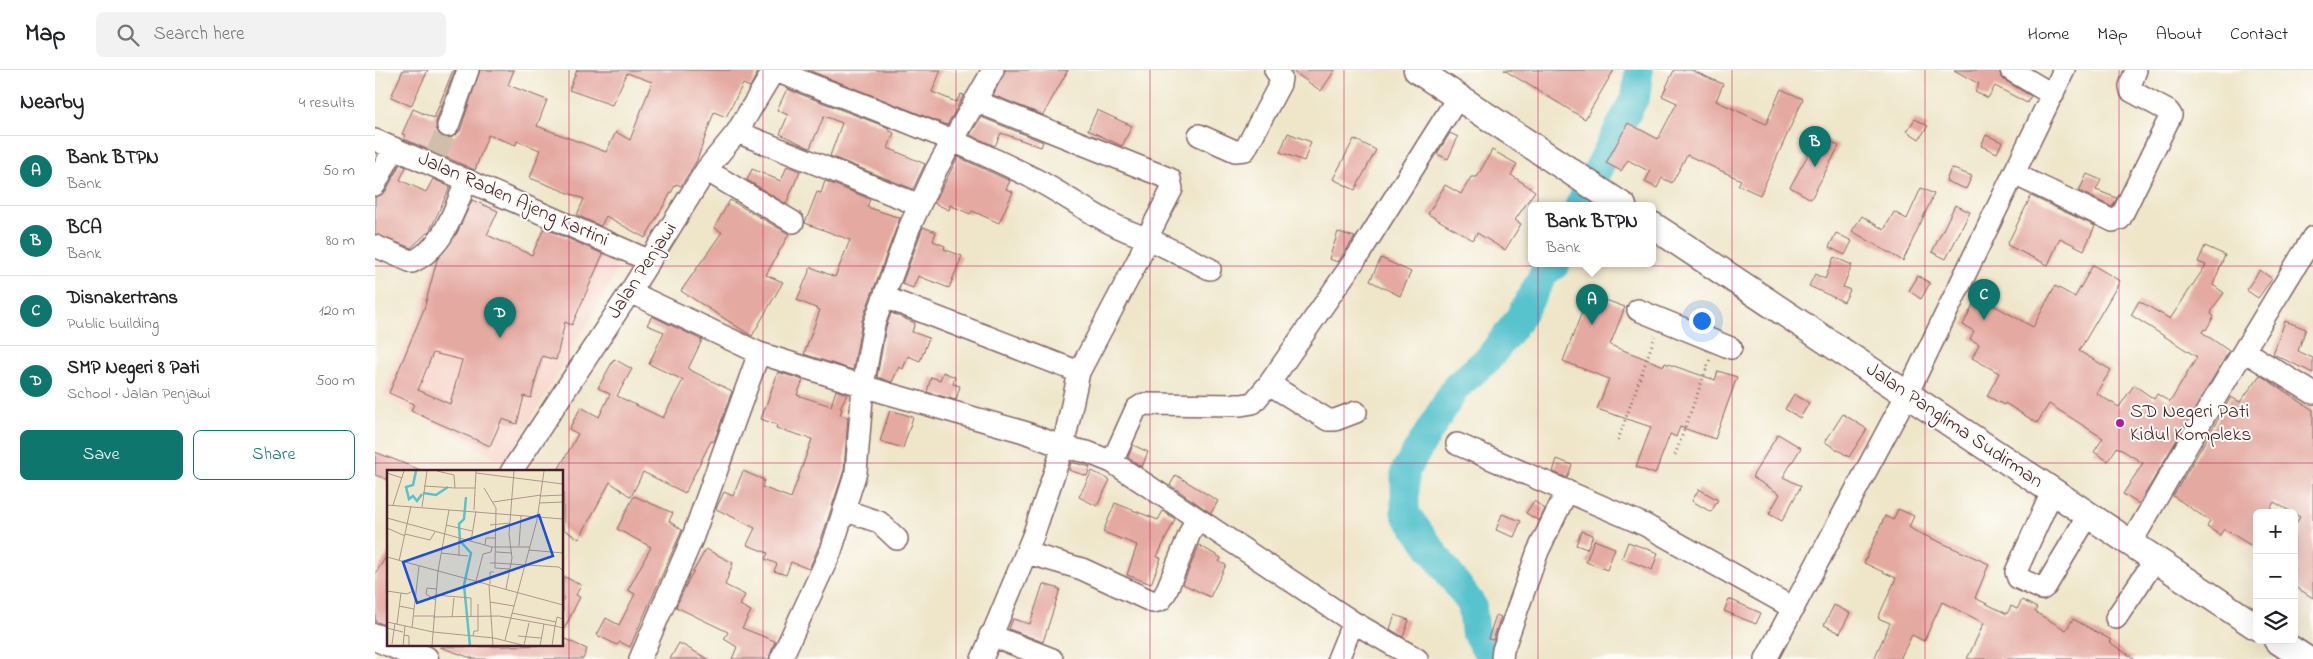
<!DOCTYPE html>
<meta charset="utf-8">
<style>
:root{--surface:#fff;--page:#f2f2f2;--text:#202124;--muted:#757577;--line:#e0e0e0;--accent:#0f766e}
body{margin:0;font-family:"Indie Flower",sans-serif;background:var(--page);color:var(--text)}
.controls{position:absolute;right:15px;bottom:15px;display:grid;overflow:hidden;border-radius:8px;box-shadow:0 5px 20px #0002}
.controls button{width:45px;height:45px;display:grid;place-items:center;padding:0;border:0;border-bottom:1px solid var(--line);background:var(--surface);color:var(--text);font:25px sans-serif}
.you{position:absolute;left:1326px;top:250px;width:18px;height:18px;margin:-12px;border:4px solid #fff;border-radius:50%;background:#1a73e8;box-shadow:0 0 0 8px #1a73e833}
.badge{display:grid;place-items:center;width:32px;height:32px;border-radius:50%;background:var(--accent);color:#fff;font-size:16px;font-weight:700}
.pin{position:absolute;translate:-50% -41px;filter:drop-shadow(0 1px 2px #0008)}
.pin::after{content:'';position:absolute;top:26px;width:18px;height:15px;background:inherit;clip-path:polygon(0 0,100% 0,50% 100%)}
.popup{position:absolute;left:1153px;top:132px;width:128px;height:65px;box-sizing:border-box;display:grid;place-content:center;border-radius:8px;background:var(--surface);filter:drop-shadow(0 1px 4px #0005);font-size:16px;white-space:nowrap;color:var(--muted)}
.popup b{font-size:19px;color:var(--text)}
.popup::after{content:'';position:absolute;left:50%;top:100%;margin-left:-10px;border:10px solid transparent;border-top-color:var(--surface)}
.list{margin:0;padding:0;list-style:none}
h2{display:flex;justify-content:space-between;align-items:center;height:65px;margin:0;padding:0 20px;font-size:21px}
h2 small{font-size:16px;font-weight:400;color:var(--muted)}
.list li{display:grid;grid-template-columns:32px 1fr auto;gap:15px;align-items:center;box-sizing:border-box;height:70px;padding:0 20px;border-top:1px solid var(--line)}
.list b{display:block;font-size:19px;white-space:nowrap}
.list p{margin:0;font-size:16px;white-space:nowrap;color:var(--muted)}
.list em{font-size:16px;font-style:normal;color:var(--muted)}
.actions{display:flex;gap:10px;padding:15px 20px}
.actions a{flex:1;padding:11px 0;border:1px solid var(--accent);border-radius:8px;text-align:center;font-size:18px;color:var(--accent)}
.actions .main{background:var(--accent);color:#fff}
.icon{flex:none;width:28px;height:28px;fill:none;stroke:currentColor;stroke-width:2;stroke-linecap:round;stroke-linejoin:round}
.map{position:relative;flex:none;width:1938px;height:589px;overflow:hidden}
header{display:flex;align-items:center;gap:30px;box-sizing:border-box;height:70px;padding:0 25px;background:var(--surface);border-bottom:1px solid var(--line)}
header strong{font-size:24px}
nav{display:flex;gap:28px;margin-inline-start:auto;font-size:18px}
.search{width:350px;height:45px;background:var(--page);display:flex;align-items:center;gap:12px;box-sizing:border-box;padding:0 18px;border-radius:8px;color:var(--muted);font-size:19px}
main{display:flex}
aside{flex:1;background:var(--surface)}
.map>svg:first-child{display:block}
.built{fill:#f7d1c7}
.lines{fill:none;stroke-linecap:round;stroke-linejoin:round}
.river{stroke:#56c3cd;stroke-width:29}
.building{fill:#e4a9a0;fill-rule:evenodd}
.minor-tunnel{stroke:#cebeaa;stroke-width:21;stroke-dasharray:21 11;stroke-linecap:butt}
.minor-casing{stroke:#846563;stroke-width:24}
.major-casing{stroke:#846563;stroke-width:29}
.path{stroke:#846563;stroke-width:3;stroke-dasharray:1 4;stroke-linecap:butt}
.minor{stroke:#fff;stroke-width:21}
.major{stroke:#fff;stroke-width:26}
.grid{fill:none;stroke:#c2185b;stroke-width:1;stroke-opacity:0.55}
.poi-dot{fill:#b5179e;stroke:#fdfcf7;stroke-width:2}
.labels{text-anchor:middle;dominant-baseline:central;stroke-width:4;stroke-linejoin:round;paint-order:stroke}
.street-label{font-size:20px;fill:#4a1f2b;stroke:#fdfcf7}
.poi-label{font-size:20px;fill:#4a1f2b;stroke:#fdfcf7;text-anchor:start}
.inset-river{fill:none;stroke:#56c3cd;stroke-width:2.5}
.inset-road{fill:none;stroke:#ad968a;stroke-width:1}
.view{fill:#1d4ed8;fill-opacity:0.15;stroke:#1d4ed8;stroke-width:2.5}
.inset-edge{fill:none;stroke:#4a1f2b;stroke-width:2.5}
</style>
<header>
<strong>Map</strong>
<div class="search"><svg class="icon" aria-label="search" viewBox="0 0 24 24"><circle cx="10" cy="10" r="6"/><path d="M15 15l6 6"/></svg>Search here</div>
<nav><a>Home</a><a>Map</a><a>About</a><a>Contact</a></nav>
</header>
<main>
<aside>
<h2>Nearby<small>4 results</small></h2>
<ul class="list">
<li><span class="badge">A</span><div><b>Bank BTPN</b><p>Bank</p></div><em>50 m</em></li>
<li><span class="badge">B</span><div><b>BCA</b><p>Bank</p></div><em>80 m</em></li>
<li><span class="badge">C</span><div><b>Disnakertrans</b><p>Public building</p></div><em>120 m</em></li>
<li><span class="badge">D</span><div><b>SMP Negeri 8 Pati</b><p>School · Jalan Penjawi</p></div><em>500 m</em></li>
</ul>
<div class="actions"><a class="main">Save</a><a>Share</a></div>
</aside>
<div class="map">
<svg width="1938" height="589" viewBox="0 0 1938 589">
<rect width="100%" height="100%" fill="#fdfcf7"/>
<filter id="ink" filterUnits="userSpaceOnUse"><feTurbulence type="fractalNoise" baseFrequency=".02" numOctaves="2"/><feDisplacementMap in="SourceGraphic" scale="10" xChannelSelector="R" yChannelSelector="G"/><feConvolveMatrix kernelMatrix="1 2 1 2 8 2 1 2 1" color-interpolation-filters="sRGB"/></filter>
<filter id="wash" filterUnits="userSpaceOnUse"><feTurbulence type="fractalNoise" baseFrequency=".0096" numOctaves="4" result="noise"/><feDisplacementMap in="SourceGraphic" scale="20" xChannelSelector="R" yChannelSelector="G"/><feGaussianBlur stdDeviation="1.12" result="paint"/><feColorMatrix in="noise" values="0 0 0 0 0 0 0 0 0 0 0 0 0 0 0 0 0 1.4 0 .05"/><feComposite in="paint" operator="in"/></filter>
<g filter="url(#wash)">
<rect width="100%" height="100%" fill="#efe6ca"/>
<path class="built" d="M169,156L238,187L241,198L236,212L131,393L8,325L46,237L58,195L138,229Z"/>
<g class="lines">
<path class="river" d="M1204,136L1261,25L1264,0
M1117,589L1100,561L1097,535L1030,443V401L1081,317L1114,288L1143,250L1170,202L1181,194"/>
</g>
<g id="blocks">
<path class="building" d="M28,0H53L36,36L16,27Z
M78,0H80L61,52V59L68,68H76L85,61L105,0H139L133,15L172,30L162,56L231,82L241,62L255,70L277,12L252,3L237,35L194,20L202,0H384L375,17L368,14L351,47L339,42L322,90L306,116L301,114L270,168L231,146L226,156L202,145L209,129L155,108L165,80L142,71L141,75L113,65L100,100L29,69L30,65L27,64L38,39L59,48Z
M433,0H566L557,22L581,32L586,24L589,25L572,55Z
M630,0H693L668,45L618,25Z
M916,0H960L946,21Z
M1129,0H1239L1210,49Z
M1299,0H1316L1348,14L1341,31L1391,54L1406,19L1428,29L1385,125L1363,115L1366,110L1312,85L1297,113L1287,108L1282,118L1270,112L1275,102L1253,90L1246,101L1231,93L1253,53L1283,69L1302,33L1287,26Z
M1579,0H1624L1629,10L1656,26L1652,33L1620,16L1613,28L1600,21L1604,14Z
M412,19L514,58L513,60L519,63L513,78L550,94L538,119L455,86L467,53L449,46L435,78L405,64L413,45L402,40Z
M722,40L757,56L747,76L713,60Z
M606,47L668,72L666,77L626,63L620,76L595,65Z
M1540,49L1553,56L1544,69L1532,61Z
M913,63L936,72L929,91L905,82Z
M1075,63L1083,67L1073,89L1062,84Z
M1444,65L1464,76L1436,129L1415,117Z
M1611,65L1627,72L1622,83L1606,76Z
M979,69L1001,80L980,120L958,109Z
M1117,80L1142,94L1136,105L1160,121L1140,150L1146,154L1130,180L1102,163L1098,170L1053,144L1070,115L1086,124L1096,107H1102Z
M583,87L635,111L631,119L638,122L624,153L597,141L595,144L575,135L574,140L559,133Z
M25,94L31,97L25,110L51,122L58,109L75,117L55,160L36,178L0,164V127L11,121Z
M412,96L425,101L411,134L372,110L377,99L406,111Z
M1576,98L1597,106L1591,119L1571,111Z
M1712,104L1726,110L1721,120L1742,128L1737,137L1704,121Z
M450,111L495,129L492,137L525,148L487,250L478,300L429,284L445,240L422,230L436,197L460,207L475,170L430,153L442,122L446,123Z
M1546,118L1559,124L1528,191L1477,161L1487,146L1509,160L1519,142L1532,149Z
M1656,126L1720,156L1709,180L1685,168L1673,195L1632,175Z
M97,130L123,141L112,165L157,185L169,158L228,184L197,255L190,252L181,290L167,286L156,328L149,326L142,354L127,349L115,376L36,341L39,334L14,323L49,239L62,190L82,163ZM58,283L87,290L75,334L43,320Z
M355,130L414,164L391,205L408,212L377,266L306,221L347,162L339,158Z
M1580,135L1595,142L1571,189L1557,182Z
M548,157L561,162L558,171L570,176L569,179L587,186L574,218L543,206L538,218L527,214Z
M963,162L980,167L963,192L954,189Z
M1461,163L1477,171L1470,185L1454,177Z
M1830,176L1850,185L1838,215L1849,223L1838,238L1836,244L1839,246L1831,260L1829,259L1827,262L1854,281L1764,434L1748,424L1768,393L1742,377L1733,391L1719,382L1728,368L1674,334L1662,353L1630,333L1629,335L1612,326L1624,303L1597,288L1604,274L1595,269L1599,261L1588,255L1602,226L1658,257L1680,216L1700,227L1718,195L1745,211L1704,281L1736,300L1721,323L1744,337L1759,315L1779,329L1782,324L1795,332L1822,287L1756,245L1764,231L1795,249L1831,195L1823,192Z
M1459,187L1477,195L1468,217L1475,220L1469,232L1434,216L1440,204L1450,209Z
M1006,188L1036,202L1025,226L995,211Z
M1885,200L1897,209L1883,228L1871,220Z
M1543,206L1555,213L1546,229L1534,221Z
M1214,224L1250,237L1235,275L1289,296L1290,293L1340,310L1343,301L1362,307L1340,369L1305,357L1301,367L1295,364L1280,404L1261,397L1276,357L1222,339L1234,309L1188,291Z
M516,243L540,253L537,262L554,268L545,291L533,286L528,299L524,297L517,312L502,307L511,257Z
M277,246L327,270L313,299L357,321L340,369L338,372L336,371L310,423L268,402L256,427L235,412L204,469L188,459V402H182L203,364L194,359L206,337L224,347L235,324L223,318L239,289L257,299L242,326L288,348L308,310L274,294L289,262L272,255Z
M1910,251L1931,259L1923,281L1938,288V303L1898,284Z
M403,302L428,310L422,325L456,336L461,320L472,324L465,338L467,339L465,345L473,347L469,400L444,476L434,499L416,492L411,505L399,501L402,494L390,489L393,483L372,475L380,458L341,439L349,422L358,426L368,401L389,410L387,417L416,428L437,369L401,358L402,355L386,349Z
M568,302L580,307L578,314L585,316L581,330L552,322L556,307L565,310Z
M1885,305L1938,340V528L1919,516V457L1925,447L1899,432L1893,443H1882V479L1849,459L1845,465L1832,457L1835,451L1798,426L1856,327L1865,332Z
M1419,324L1434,333L1425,348L1410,339Z
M515,340L538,347L528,378L505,371Z
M1468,344L1492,359L1474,387L1450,372Z
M1403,364L1426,378L1408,407L1426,416L1407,451L1394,444L1405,424L1377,407Z
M758,375L773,382L767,397L753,387Z
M0,382L48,401L47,402H14V410L0,405Z
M1182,389L1197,395L1192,408L1178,402Z
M696,392L715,397L712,406L694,400Z
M717,401L735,410L722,436L704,427Z
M801,405L843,431L836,443L795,415Z
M1324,419L1343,430L1336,442L1317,431Z
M259,426L298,443L294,451L307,460L255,577L245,572L242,575L222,565L231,548L244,555L260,524L253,520L276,477L242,459Z
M1159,431L1170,439L1164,451L1151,443Z
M740,433L783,450L788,441L800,449L782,487L786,488L776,514L752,505L762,475L728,462Z
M1523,439L1539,446L1534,457L1540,461L1614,494L1600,528L1632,544L1636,536L1642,539L1647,530L1662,538L1660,542L1691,560L1698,549L1736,570L1734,572L1760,589H1592L1609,553L1567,532L1549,571L1537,565L1525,589H1499L1515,553L1503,548L1521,508L1489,493L1510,446L1518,450Z
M1127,444L1146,451L1139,467L1121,460Z
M1206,461L1218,465L1212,479L1201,475Z
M1219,470L1240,478L1232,500L1211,492Z
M1253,472L1283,483L1277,500L1247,488Z
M824,475L846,488L844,492L851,495L835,527L808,514Z
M331,479L358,493L350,515L370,525L365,535L376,541L367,558L400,571L394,589H357L362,577L349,569L353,562L301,537L313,511Z
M14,482V557L0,551V504Z
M188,506L206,515L201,525L205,527L188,561Z
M668,514L685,519L668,572L634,559L638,549L655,554Z
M1354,529L1386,543L1381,554L1349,541Z
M1459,535L1475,543L1465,563L1449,555Z
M1020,545L1034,550L1028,567L1015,559Z
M1121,545L1126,547L1118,570L1113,569Z
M190,569L212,579L208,589H99L65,577L188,575Z
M304,573L333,589H295Z"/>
</g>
</g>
<g filter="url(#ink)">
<use href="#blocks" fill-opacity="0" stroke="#846563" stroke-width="1"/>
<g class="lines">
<path class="minor-tunnel" d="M61,85L73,56"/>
<defs>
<path id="minor" d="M398,0C486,34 574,66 658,108C697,128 728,155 772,168L764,188L704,302L688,377L658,466L607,589
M1636,0L1678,25
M600,31L795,109L797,119L772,168L835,199
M73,56L93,0
M362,62L544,135
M824,65L860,81L870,80L905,14L906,8L900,0
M0,70L275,191
M331,100L418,152
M1639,104L1738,151L1745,149L1796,45L1793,41L1756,21L1755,16L1761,0
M0,115L19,78
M0,176L37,192C70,177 78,141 92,110
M255,222L384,283L511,323L649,362L688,377L712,382L737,392L978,552L1042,589
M509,227L704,302
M1263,240L1356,278
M1869,281L1938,323
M894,314L953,350H960L981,342
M1082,374L1270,455L1418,538
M737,392L761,339L769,334L866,335L878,333L894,314L986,181L1083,27
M136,402L255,222L331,100L362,62L399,0
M1677,422L1644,495L1641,502L1643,508L1667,519L1671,516L1712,447
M469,440L504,452L522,469
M1756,473L1831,343L1938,167
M652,483L707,499L778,532L786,530L791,522L821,448
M1741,548L1780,490
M615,565L677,589
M265,589L317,469L384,283
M406,589L456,481L481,402L488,316L499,254L535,156L561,100L618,0
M963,589L978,552
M1127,589L1128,580L1163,481L1192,421
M1391,589L1532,324L1689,0"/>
<path id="major" d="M1042,0L1248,136
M1277,155C1479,288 1679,424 1882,557
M0,567L14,573
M1902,570L1931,589
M19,575L50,589"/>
</defs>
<use href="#minor" class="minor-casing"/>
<use href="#major" class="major-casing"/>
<path class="path" d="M1243,370L1280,266
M1300,385L1335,289"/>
<use href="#minor" class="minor"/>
<use href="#major" class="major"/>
</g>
</g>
<path class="grid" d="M194,0V589M388,0V589M581,0V589M775,0V589M969,0V589M1163,0V589M1357,0V589M1550,0V589M1744,0V589M0,196H1938M0,393H1938"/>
<circle class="poi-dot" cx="1745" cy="353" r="5"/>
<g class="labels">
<g class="street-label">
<text transform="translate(138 130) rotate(24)">Jalan Raden Ajeng Kartini</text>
<text transform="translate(268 201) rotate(-57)">Jalan Penjawi</text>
<text transform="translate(1579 356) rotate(34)">Jalan Panglima Sudirman</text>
</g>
<g class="poi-label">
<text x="1755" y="342">SD Negeri Pati<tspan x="1755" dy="23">Kidul Kompleks</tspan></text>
</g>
</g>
<g transform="translate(12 400)">
<rect width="176" height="176" fill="#efe6ca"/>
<path class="inset-river" d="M29,1L26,15L19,17L22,29L26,26L30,31L35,24M36,23L49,25L61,17M79,27L77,49L72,54L73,71L84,83L77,115L83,176"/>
<path class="inset-road" d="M50,1L67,5L68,18H88M0,3L15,8M89,3L176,14M37,16L68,18M97,18L109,38L108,93L172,97L176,101M154,26L176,25M106,32L154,25M152,33L176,32M0,35L176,49M6,35L17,1M35,37L40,1M87,40L89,1M0,48L105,77H143M59,55L85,61M103,55L123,53M0,58L18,66M18,64L43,70L48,62M72,69V86M84,71L89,41M98,75L99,68H108M132,76L134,46M142,80L176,83M109,82L125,83M54,83L81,86M0,87L176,135M12,91L24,36M103,93H108V98L123,99M89,111L96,84L104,82L105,77M103,114V102H107M102,115L106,176M119,119L125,88L122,64L127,1M0,121L20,124L26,121M48,125L84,128V147M48,130L39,124L40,118L49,119M103,132L127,136M12,136L27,139M125,143L169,152M27,146H47M46,147L112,146L168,156L165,176M65,147L67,128M176,149L170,147L168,156L176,158M0,152L46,162L107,168L139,176M10,154L14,123M25,157L32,96M0,158L16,162M17,165L22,166V176M86,166L87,161H91V134M131,166L154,168M118,170L150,50L157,1M5,174L8,153M137,175L142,153M16,176L18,156M45,176L51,101L62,40M153,176L157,154"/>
<path class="view" d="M152,45L166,86L30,133L16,92Z"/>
<rect width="176" height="176" class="inset-edge"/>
</g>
</svg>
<div class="controls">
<button>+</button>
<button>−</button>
<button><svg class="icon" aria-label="layers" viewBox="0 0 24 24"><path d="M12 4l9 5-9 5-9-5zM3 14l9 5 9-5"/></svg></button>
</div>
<div class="you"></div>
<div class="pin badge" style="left:1217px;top:255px">A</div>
<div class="popup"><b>Bank BTPN</b>Bank</div>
<div class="pin badge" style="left:1440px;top:97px">B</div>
<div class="pin badge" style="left:1609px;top:250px">C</div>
<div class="pin badge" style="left:125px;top:268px">D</div>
</div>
</main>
